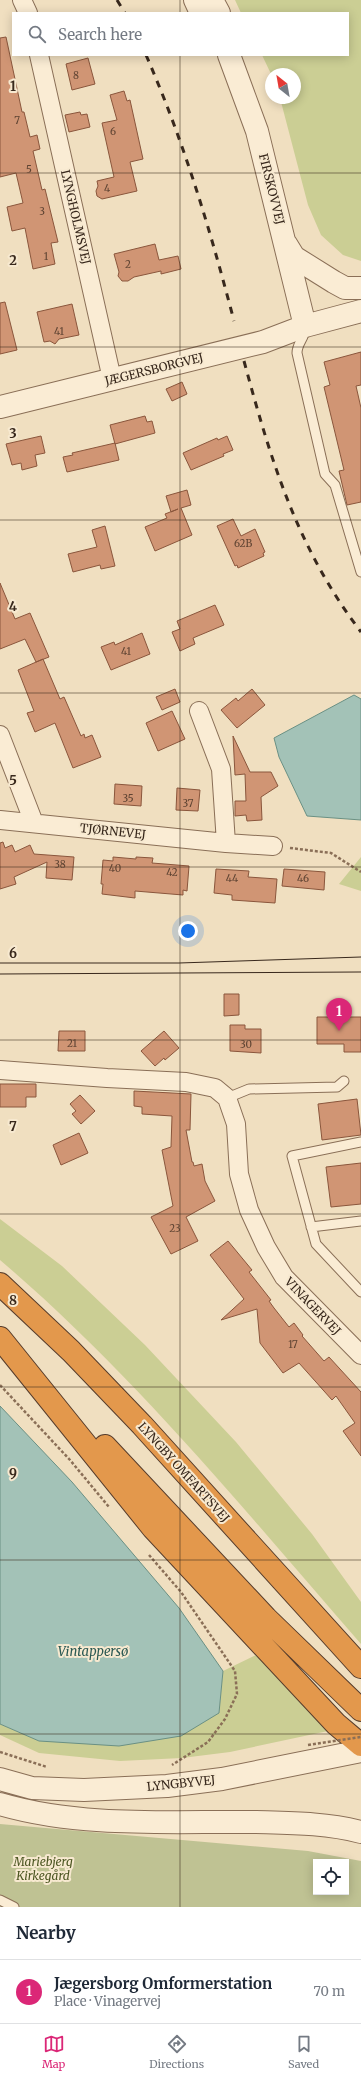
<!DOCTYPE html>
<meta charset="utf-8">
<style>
:root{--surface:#fff;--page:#f2f2f3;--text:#1f2937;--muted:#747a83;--line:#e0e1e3;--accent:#db2777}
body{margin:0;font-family:Merriweather,serif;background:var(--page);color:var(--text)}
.controls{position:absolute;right:12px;bottom:12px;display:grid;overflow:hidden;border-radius:0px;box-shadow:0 2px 10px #0003}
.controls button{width:36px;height:36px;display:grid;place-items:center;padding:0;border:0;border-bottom:1px solid var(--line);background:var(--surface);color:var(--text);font:20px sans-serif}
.compass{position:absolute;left:265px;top:68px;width:36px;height:36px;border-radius:50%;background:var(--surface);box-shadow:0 2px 10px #0003;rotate:329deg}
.you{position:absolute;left:188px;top:931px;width:14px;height:14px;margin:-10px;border:3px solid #fff;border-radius:50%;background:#1a73e8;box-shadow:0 0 0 6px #1a73e833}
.badge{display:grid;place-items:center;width:26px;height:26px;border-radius:50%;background:var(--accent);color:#fff;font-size:13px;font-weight:700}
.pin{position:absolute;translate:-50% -33px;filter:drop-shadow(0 1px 2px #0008)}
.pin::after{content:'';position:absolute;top:21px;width:14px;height:12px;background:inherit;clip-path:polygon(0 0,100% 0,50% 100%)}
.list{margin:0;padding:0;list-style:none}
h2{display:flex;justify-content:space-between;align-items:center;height:52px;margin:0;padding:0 16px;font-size:17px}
h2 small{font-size:13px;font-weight:400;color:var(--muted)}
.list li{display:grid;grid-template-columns:26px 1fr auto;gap:12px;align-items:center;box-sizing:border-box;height:64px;padding:0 16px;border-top:1px solid var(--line)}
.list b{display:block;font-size:15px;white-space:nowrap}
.list p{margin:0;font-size:13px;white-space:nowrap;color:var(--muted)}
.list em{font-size:13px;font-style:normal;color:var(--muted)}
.icon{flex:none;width:22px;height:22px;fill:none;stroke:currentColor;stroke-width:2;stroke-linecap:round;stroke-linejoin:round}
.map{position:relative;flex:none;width:361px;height:1907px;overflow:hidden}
.search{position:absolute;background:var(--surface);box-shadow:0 2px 10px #0003;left:12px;right:12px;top:12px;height:44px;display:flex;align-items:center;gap:10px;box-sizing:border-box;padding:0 14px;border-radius:0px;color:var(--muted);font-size:15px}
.sheet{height:116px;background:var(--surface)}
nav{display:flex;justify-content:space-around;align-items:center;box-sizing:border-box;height:56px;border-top:1px solid var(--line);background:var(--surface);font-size:11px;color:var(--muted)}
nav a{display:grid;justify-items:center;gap:2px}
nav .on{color:var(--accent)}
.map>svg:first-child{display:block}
.green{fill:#cbce94}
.cemetery{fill:#bfc293;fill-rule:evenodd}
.water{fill:#a3c2b7;stroke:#6a9084}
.building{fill:#d09574;stroke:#8a563c}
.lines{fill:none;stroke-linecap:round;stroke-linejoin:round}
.service-casing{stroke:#8a6f57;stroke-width:11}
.minor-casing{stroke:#8a6f57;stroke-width:20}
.tertiary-casing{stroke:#8a6f57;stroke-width:24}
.motorway-casing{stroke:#573d2c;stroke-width:24}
.path{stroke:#8a6f57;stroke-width:2.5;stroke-dasharray:3 2;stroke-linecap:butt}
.service{stroke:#faecd4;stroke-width:9}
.minor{stroke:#faecd4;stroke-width:18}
.tertiary{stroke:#faecd4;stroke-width:22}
.motorway{stroke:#e3984c;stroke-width:22}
.tram{stroke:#38281c;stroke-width:1}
.rail{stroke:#38281c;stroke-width:3;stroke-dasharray:7 7;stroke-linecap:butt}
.path-bridge{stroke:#8a6f57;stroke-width:2.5;stroke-dasharray:3 2;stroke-linecap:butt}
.grid{fill:none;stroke:#38281c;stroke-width:1;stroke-opacity:0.55}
.labels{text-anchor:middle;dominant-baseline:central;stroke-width:4;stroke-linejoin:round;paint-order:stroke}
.number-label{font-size:10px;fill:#5e4332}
.street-label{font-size:12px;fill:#38281c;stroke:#f7e9d0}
.park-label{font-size:12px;font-style:italic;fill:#4c5622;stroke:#f7e9d0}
.water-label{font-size:13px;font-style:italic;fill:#2b5953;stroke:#f7e9d0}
.grid-label{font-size:13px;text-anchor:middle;font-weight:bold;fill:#38281c;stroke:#f7e9d0;stroke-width:4;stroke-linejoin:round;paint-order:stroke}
</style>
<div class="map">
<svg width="361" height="1907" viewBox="0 0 361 1907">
<rect width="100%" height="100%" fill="#f0dfc0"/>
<path class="green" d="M235,0H361V261L343,255L321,235L308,205L280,98H295V74H271L262,55H348V13H241Z
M361,857V891L339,884Z
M0,1219L62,1266L145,1345L236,1442L312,1534L361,1602V1644C247,1513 133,1373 0,1260Z
M256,1655L328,1731L230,1752L182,1758L120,1761L39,1753L0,1735V1724L39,1741L219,1713L223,1671Z"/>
<path class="cemetery" d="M0,1824L308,1851L361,1861V1907H0ZM316,1862H346V1892H316Z"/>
<path class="water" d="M354,695L361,699V820L307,816L279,757L274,738Z
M0,1406L72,1482L179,1608L223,1671L219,1713L181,1736L119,1746L39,1741L0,1724Z"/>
<path class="building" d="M6,37L22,112H24L30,137L37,135L40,149L33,151L42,190L45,189L58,242L51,243L55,264L33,269L25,228L12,231L7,207L23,203L16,173L0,177V38Z
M88,58L95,84L72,90L66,64Z
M124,91L127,101L130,100L143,159L130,162L137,191L102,199L97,196L96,191L98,186L97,181L114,177L102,123L117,120L110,95Z
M80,112L81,115L87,114L90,127L69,132L65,115Z
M155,244L159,260L178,256L181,269L161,274V271L134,277L128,281H122L118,276L119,272L114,254Z
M5,302L17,350L0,354V303Z
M72,304L79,335L59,339L55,344L50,341L44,342L37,312Z
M361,352V385L356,386L361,408V502L347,505L339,471L344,470L324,387L330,385L324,362Z
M182,382L187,394L172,401L166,389Z
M145,416L147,422L152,421L155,433L115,444L110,425Z
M41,436L45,453L35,455L37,466L22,470L21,463L12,465L6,444Z
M227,436L233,450L223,454L224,456L191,470L183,453L217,438L218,440Z
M115,443L119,460L67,472L63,457L73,455L72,453Z
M187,490L191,505L181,508L192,535L155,551L145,527L167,518L165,514L178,509L171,512L166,496Z
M233,519L241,536L255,529L265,552L263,553L264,556L238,568L237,565L235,566L217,526Z
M105,526L115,566L101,569L100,565L73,572L68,554L97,547L92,530Z
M0,583L15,619L30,613L49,657L36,662L25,639L0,649Z
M215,605L224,625L193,638L195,644L180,651L172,632L180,629L177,621Z
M142,633L150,654L111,670L101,647L114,642L115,645Z
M43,659L60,699L64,697L81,736L84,734L85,738L92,735L101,757L73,768L55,723L35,732L27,713L34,711L18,670Z
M175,689L180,702L162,710L156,697Z
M252,689L265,705L237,728L221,710L236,698L238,701Z
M172,711L185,739L158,751L146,723Z
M233,736L250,772H271L278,786L261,797L262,820L247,821L246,815L235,816V801H246L245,774L235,775Z
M115,784L142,786L141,806L114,804Z
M177,788L200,790L198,811L176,810Z
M3,842L5,848L12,845L15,852L30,845L34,854L74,857L72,880L46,878L47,862L14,877L16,884L0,889V843Z
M113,857L136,859V857L153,858L152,863L189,866L187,891L183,890V895L135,891V898L102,894L103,884H101L103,860L113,861Z
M216,869L249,871L248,877L277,879L275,903L232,900V895L214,893Z
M284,869L325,872L324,890L282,886Z
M224,994H239V1015L224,1016Z
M317,1017H361V1052H344V1044H317Z
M230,1025H245V1029H261V1053L230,1051Z
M59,1031H85V1051H58Z
M164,1031L179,1048L165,1060L164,1058L155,1066L141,1051Z
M0,1084H36V1097H26V1107H0Z
M134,1091L191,1094L190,1130H186L192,1162H193L194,1166L202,1164L205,1181L215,1201L186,1217L198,1241L171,1254L151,1217L173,1206L162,1150L171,1147L172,1116L142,1114V1107L134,1106Z
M80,1095L95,1111L81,1124L72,1114L76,1111L70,1104Z
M357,1099L361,1135L322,1140L318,1104Z
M79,1133L88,1153L61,1165L53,1145Z
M361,1163V1204L331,1207L326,1167Z
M228,1241L252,1270L249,1272L271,1300L269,1301L274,1308L289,1327L294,1323L303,1335L302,1336L324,1361L329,1357L361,1392V1456L343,1431L355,1423L336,1396L332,1400L299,1363L283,1373L260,1343L257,1309L221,1320L244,1299L210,1255Z"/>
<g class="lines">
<defs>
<path id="service" d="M305,328C305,338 297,343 297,353L325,474L335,485L361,572
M227,1098L249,1089L337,1087L344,1081
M361,1142L292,1156L316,1244L361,1292
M311,1227L361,1221
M0,1900L14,1907"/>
<path id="minor" d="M22,0L28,13
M39,55L112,379
M199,711L221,769L226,843
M0,735L34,823
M0,820L226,843L273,846
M0,1070L107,1078L186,1082L215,1088L227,1098L236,1124L239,1174L249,1210L266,1247L284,1277L361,1355"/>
<path id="tertiary" d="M195,0L201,13
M212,0L219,13
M229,55L257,131L305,326
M286,244L294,257L334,282L345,288H361
M0,407L263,342L305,326L361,311
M0,1779L32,1788L84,1790L167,1786L222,1779L361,1751
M0,1804C82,1828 172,1821 256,1822C291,1823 326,1823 361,1832"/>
<path id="motorway" d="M0,1284L71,1351L142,1425L361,1667
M0,1338L153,1528L336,1724L361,1745
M105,1446L266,1618L361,1710"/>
</defs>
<use href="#service" class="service-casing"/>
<use href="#minor" class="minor-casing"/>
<use href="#tertiary" class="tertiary-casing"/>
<use href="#motorway" class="motorway-casing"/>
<path class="path" d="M290,848L331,853L361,872
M0,1385L70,1460L109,1507
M149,1555L181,1592L235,1671L237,1694L225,1719L208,1742L172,1765
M0,1752L47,1767"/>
<use href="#service" class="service"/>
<use href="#minor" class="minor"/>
<use href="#tertiary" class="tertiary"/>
<use href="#motorway" class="motorway"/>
<path class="tram" d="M0,963H179L361,957
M0,974L361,972"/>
<path class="rail" d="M117,0L125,13
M146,55C184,142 210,229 234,321
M244,361C271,461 297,548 361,632"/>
<path class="path-bridge" d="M308,1745L361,1737"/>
</g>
<path class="grid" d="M180,0V13M180,55V1907M0,173H361M0,347H361M0,520H361M0,693H361M0,867H361M0,1040H361M0,1214H361M0,1387H361M0,1560H361M0,1734H361"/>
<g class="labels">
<g class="number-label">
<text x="76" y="75">8</text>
<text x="17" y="120">7</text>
<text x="113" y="131">6</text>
<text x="29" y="169">5</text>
<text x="107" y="188">4</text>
<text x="42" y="211">3</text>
<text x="46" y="256">1</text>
<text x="128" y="264">2</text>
<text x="59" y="331">41</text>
<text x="243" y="543">62B</text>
<text x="126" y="651">41</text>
<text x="128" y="798">35</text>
<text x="188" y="803">37</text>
<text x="60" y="864">38</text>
<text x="115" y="868">40</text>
<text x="172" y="872">42</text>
<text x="232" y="878">44</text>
<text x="303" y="878">46</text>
<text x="72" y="1043">21</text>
<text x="246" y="1044">30</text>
<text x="175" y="1228">23</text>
<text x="293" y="1344">17</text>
</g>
<g class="street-label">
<text transform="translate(272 189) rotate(76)">FIRSKOVVEJ</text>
<text transform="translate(76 217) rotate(77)">LYNGHOLMSVEJ</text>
<text transform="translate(154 369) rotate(-14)">JÆGERSBORGVEJ</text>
<text transform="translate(113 831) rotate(6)">TJØRNEVEJ</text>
<text transform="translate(313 1306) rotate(46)">VINAGERVEJ</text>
<text transform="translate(184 1472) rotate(48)">LYNGBY OMFARTSVEJ</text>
<text transform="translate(181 1783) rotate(-6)">LYNGBYVEJ</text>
</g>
<g class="park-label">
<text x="43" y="1861">Mariebjerg<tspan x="43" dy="14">Kirkegård</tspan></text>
</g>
<g class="water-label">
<text x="93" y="1651">Vintappersø</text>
</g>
</g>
<g class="grid-label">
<text x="13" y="91">1</text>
<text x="13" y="265">2</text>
<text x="13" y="438">3</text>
<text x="13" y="611">4</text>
<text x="13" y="785">5</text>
<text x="13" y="958">6</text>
<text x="13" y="1131">7</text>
<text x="13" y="1305">8</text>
<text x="13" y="1478">9</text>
</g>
</svg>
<div class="controls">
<button><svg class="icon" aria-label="locate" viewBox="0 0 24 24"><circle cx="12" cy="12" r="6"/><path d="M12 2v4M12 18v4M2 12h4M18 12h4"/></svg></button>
</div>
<svg class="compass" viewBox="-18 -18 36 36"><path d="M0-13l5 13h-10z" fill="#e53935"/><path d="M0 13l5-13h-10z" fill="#747a83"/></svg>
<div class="you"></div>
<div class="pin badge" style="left:339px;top:1031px">1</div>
<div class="search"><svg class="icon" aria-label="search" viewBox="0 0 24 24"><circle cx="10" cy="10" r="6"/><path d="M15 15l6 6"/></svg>Search here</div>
</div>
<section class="sheet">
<h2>Nearby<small></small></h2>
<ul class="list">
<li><span class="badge">1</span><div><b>Jægersborg Omformerstation</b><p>Place · Vinagervej</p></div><em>70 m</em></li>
</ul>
</section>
<nav>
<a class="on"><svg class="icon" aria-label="map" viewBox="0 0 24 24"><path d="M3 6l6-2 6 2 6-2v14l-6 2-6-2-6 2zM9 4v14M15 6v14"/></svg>Map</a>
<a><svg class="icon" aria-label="directions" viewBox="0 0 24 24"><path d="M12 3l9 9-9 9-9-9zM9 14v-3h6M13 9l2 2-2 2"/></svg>Directions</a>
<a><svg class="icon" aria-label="saved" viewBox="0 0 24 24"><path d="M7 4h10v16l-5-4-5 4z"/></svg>Saved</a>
</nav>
